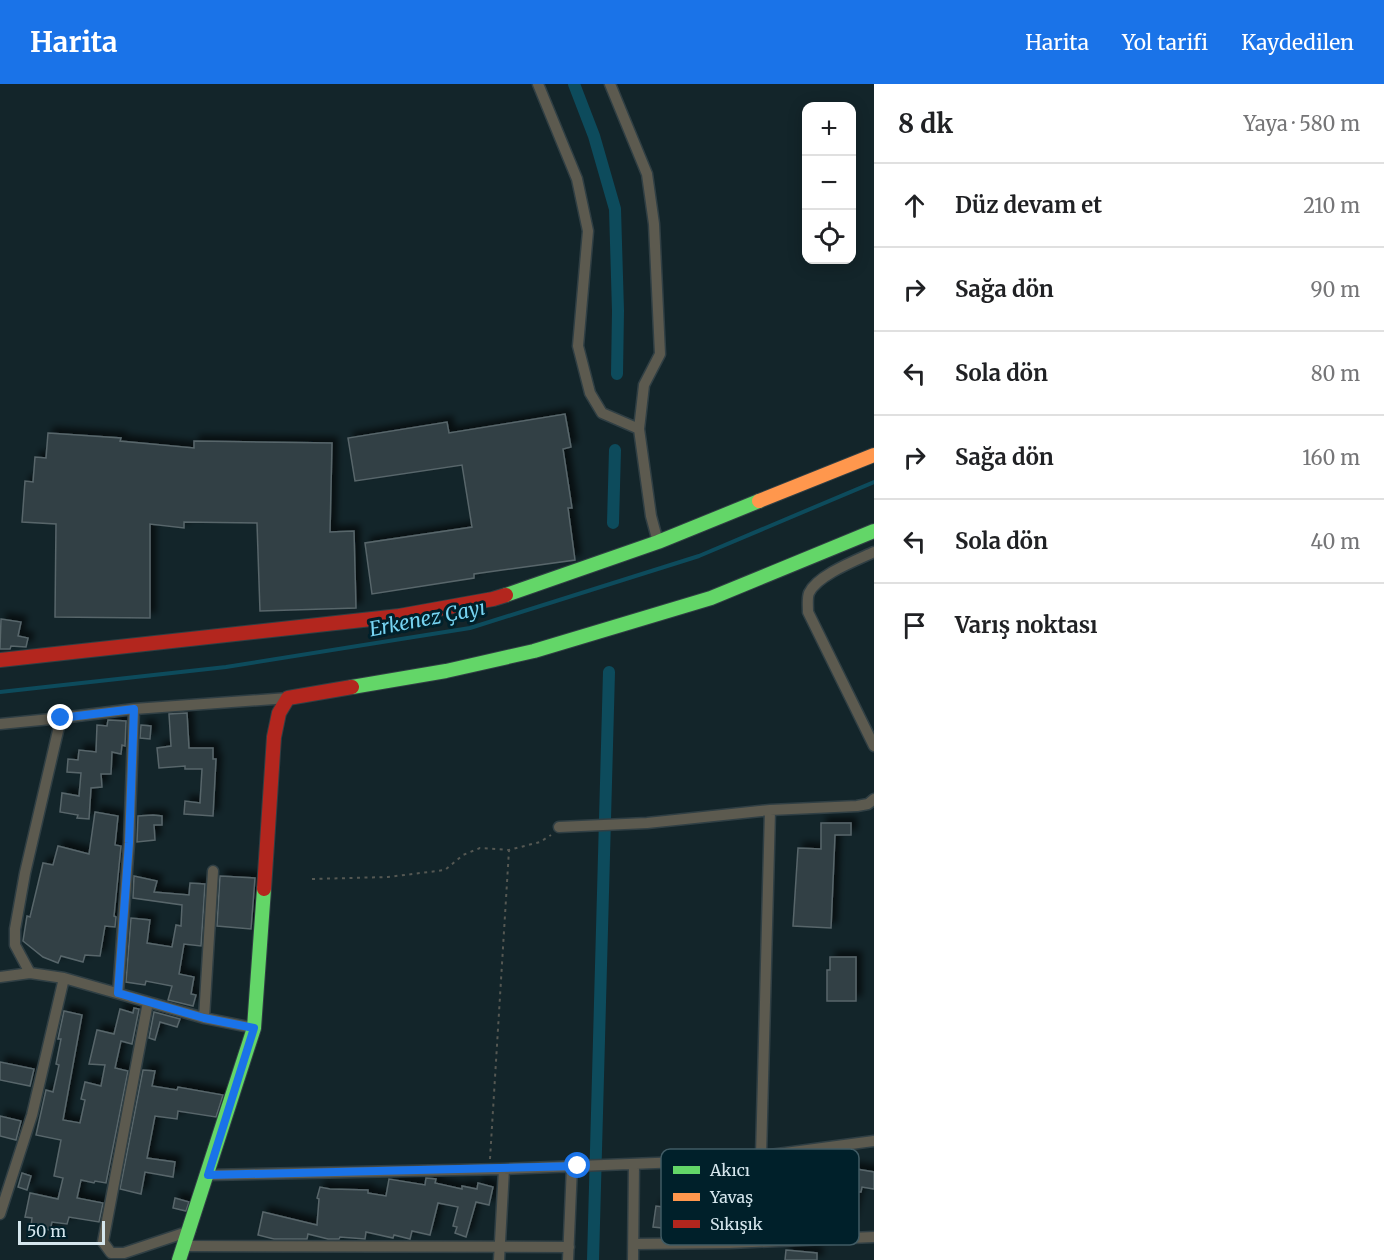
<!DOCTYPE html>
<html lang="tr">
<meta charset="utf-8">
<style>
:root{--surface:#fff;--page:#f2f2f2;--text:#202124;--muted:#757577;--line:#e0e0e0;--accent:#1a73e8}
body{margin:0;font-family:Merriweather,serif;background:var(--page);color:var(--text)}
.controls{position:absolute;right:18px;top:18px;display:grid;overflow:hidden;border-radius:12px;box-shadow:0 3px 15px #0003}
.controls button{width:54px;height:54px;display:grid;place-items:center;padding:0;border:0;border-bottom:2px solid var(--line);background:var(--surface);color:var(--text);font:30px sans-serif}
.scale{position:absolute;left:18px;bottom:15px;width:87px;box-sizing:border-box;padding-left:6px;border:3px solid #d5e6ed;border-top:0;font-size:16px;line-height:21px;white-space:nowrap;color:#d5e6ed;-webkit-text-stroke:4px #00202a;paint-order:stroke}
.stop{position:absolute;width:18px;height:18px;margin:-14px;border:4px solid #1a73e8;border-radius:50%;background:#fff}
.stop.end{background:#1a73e8;border-color:#fff;box-shadow:0 2px 6px #0008}
.list{margin:0;padding:0;list-style:none}
h2{display:flex;justify-content:space-between;align-items:center;height:78px;margin:0;padding:0 24px;font-size:26px}
h2 small{font-size:20px;font-weight:400;color:var(--muted)}
.list li{display:grid;grid-template-columns:39px 1fr auto;gap:18px;align-items:center;box-sizing:border-box;height:84px;padding:0 24px;border-top:2px solid var(--line)}
.list b{display:block;font-size:22px;white-space:nowrap}
.list em{font-size:20px;font-style:normal;color:var(--muted)}
.icon{flex:none;width:33px;height:33px;fill:none;stroke:currentColor;stroke-width:2;stroke-linecap:round;stroke-linejoin:round}
.map{position:relative;flex:none;width:874px;height:1176px;overflow:hidden}
header{display:flex;align-items:center;gap:36px;box-sizing:border-box;height:84px;padding:0 30px;background:var(--accent);color:#fff}
header strong{font-size:28px}
nav{display:flex;gap:33px;margin-inline-start:auto;font-size:21px}
main{display:flex}
aside{flex:1;background:var(--surface)}
.map>svg:first-child{display:block}
.lines{fill:none;stroke-linecap:round;stroke-linejoin:round}
.stream{stroke:#0d4b5c;stroke-width:4}
.canal{stroke:#0d4b5c;stroke-width:12}
.building{fill:#313f44;stroke:#58666b;stroke-width:1.5;filter:url(#shadow)}
.street-casing{stroke:#303f44;stroke-width:13}
.fast-casing{stroke:#303f44;stroke-width:16}
.slow-casing{stroke:#303f44;stroke-width:16}
.jam-casing{stroke:#303f44;stroke-width:16}
.path{stroke:#555853;stroke-width:2;stroke-dasharray:3 4.5;stroke-linecap:butt}
.street{stroke:#5c5a4f;stroke-width:10}
.fast{stroke:#63d668;stroke-width:14}
.slow{stroke:#ff974d;stroke-width:14}
.jam{stroke:#b3261e;stroke-width:14}
.route{stroke:#1a73e8;stroke-width:8}
.labels{text-anchor:middle;dominant-baseline:central;stroke-width:6;stroke-linejoin:round;paint-order:stroke}
.water-label{font-size:20px;font-style:italic;fill:#76d4f2;stroke:#00202a}
.key{fill:#00202a;stroke:#405b64;stroke-width:1.5}
.key-label{font-size:16px;fill:#d5e6ed}
</style>
<header>
<strong>Harita</strong>
<nav><a>Harita</a><a>Yol tarifi</a><a>Kaydedilen</a></nav>
</header>
<main>
<div class="map">
<svg width="874" height="1176" viewBox="0 0 874 1176">
<defs>
<filter id="shadow"><feDropShadow dx="5.5" dy="-5.5" stdDeviation="3" flood-color="#0009"/></filter>
</defs>
<rect width="100%" height="100%" fill="#13252a"/>
<g class="lines">
<path class="stream" d="M0,608L226,583L470,544L699,472L874,398"/>
<path class="canal" d="M574,0L594,52L615,125L618,227L617,290
M613,439L615,366
M593,1176L609,588"/>
</g>
<path class="building" d="M565,330L571,363L563,365L572,424H568L575,476L474,490V494L372,510L365,459L472,443L462,381L355,397L348,354L447,338L449,349Z
M48,349L121,354L120,357L194,364V357L332,359L330,448L354,447L356,524L260,527L257,439L184,438V444L150,440V534L55,533L56,440L22,438L25,397L33,398L35,373L46,374Z
M1,535L21,538L18,552L28,554L26,563L11,562L10,565H0Z
M187,629L189,664H213V675H216L213,732L184,730L185,717L200,719L202,685H185V682L159,684L157,664L171,662L169,630Z
M108,636L126,637L125,662L122,661L121,670L112,668L111,690H101L102,703L91,704L89,735L77,734L78,731L60,728L62,709L79,712L81,689L67,688L68,675L78,676L79,666L96,668L97,641L107,642Z
M141,641L151,642L150,655L140,654Z
M95,728L118,732L115,761L121,762L114,832L116,833L115,843L105,842L100,872L85,871L83,878L61,872L58,879L43,873L23,857L27,832L30,833L43,779L53,781L58,762L89,770Z
M153,731L162,732V741H154L155,756L137,758L138,732Z
M821,739H851V751H835L831,844L793,842L798,764L821,765Z
M134,792L157,797L154,808L189,811L190,799L205,800L201,862L184,860L179,890L194,893L191,910L196,911L193,922L168,916L172,902L146,897L145,901L126,898L131,834L150,836L147,859L172,863L176,841L181,842L182,821L133,814Z
M220,792L255,794L251,845L217,842Z
M830,873H856V917H827V886H830Z
M134,924L139,925L132,960L121,957L115,984L128,987L106,1099L95,1097L94,1099L81,1096L77,1114L103,1119L99,1138L69,1133L67,1140L52,1138L50,1146L31,1142L32,1134L25,1133L30,1109L58,1115L63,1094L54,1092L61,1056L36,1051L46,1006L53,1008L59,981L56,980L61,955H58L64,927L82,931L63,1036L80,1039L85,1016L81,1015L85,998L101,1002L105,981L89,980L97,946L114,950L120,925L133,929Z
M154,928L180,935L177,943L160,938L155,956L149,954Z
M0,978L34,985L30,1002L0,996Z
M143,986L155,987L152,1002L177,1006L178,1003L223,1011L216,1033L178,1027L177,1035L155,1032L147,1074L175,1078L173,1093L145,1088L141,1110L120,1105Z
M0,1032L21,1037L16,1056L0,1052Z
M806,1079L826,1080L874,1088V1105L862,1103L861,1108H858L850,1140L832,1136L830,1147L811,1143L810,1148L796,1144L805,1114L784,1110L788,1089L805,1092Z
M685,1088L705,1092L700,1122L717,1125L713,1149L653,1143L656,1122L677,1125Z
M22,1089L31,1092L27,1106L18,1103Z
M426,1094L436,1095L435,1099L462,1105V1102L477,1105L478,1099L493,1103L489,1121L476,1118L466,1153L455,1149L457,1143L453,1142L458,1123L438,1119L430,1151L412,1147L410,1155L394,1151L393,1154L366,1148L365,1155L340,1153L339,1155H328L308,1150L307,1155H274L258,1151L263,1128L317,1141L319,1115L317,1114L320,1103L330,1105L368,1106V1109L386,1112L389,1095L425,1101Z
M175,1114L189,1118L186,1127L173,1124Z
M786,1166L817,1169V1176H785Z"/>
<g class="lines">
<defs>
<path id="street" d="M538,0L577,95L588,147L578,262L590,309L602,329L639,345
M610,0L647,90L654,140L660,270L644,301L639,345L651,432L658,458
M874,468C857,476 817,491 809,509C807,514 808,521 808,528L874,662
M134,625L288,614
M0,640L61,634L134,625L129,759L118,909
M559,743L647,739L770,726L857,722L868,720L874,715
M213,787L204,934L254,944
M30,889L15,861V845L25,789L61,634
M0,893L30,889L64,894L204,934
M148,918L103,1158L111,1169H124L190,1147
M761,1072L770,726
M208,1091L504,1085L732,1076L874,1057
M0,1130L32,1031L64,894
M719,1159L732,1076
M635,1160L729,1159L874,1153
M184,1162L569,1163
M499,1176L504,1085
M568,1176L572,1082
M633,1176L634,1080"/>
<path id="fast" d="M506,511L658,458L759,417
M352,603L446,587L534,567L711,514L874,447
M179,1176L254,944L264,805"/>
<path id="slow" d="M759,417L874,371"/>
<path id="jam" d="M0,576L399,532L493,515L506,511
M264,805L274,653L279,629L288,614L352,603"/>
</defs>
<use href="#street" class="street-casing"/>
<use href="#fast" class="fast-casing"/>
<use href="#slow" class="slow-casing"/>
<use href="#jam" class="jam-casing"/>
<path class="path" d="M312,795L388,793L445,786L463,771L480,764L509,766L540,758L551,751
M490,1075L509,766"/>
<use href="#street" class="street"/>
<use href="#fast" class="fast"/>
<use href="#slow" class="slow"/>
<use href="#jam" class="jam"/>
</g>
<g class="lines">
<path class="route" d="M61,634L134,625L129,759L118,909L204,934L254,944L208,1091L578,1082"/>
</g>
<g class="labels">
<g class="water-label">
<text transform="translate(427 534) rotate(-11)">Erkenez Çayı</text>
</g>
</g>
<rect x="661" y="1065" width="198" height="96" rx="9" class="key"/>
<rect x="673" y="1082" width="27" height="8" fill="#63d668"/>
<rect x="673" y="1109" width="27" height="8" fill="#ff974d"/>
<rect x="673" y="1136" width="27" height="8" fill="#b3261e"/>
<g class="key-label">
<text x="710" y="1092">Akıcı</text>
<text x="710" y="1119">Yavaş</text>
<text x="710" y="1146">Sıkışık</text>
</g>
</svg>
<div class="controls">
<button>+</button>
<button>−</button>
<button><svg class="icon" aria-label="locate" viewBox="0 0 24 24"><circle cx="12" cy="12" r="6"/><path d="M12 2v4M12 18v4M2 12h4M18 12h4"/></svg></button>
</div>
<div class="scale">50 m</div>
<div class="stop" style="left:578px;top:1082px"></div>
<div class="stop end" style="left:61px;top:634px"></div>
</div>
<aside>
<h2>8 dk<small>Yaya · 580 m</small></h2>
<ul class="list">
<li><svg class="icon" aria-label="ahead" viewBox="0 0 24 24"><path d="M12 20V5M6 11l6-6 6 6"/></svg><div><b>Düz devam et</b></div><em>210 m</em></li>
<li><svg class="icon" aria-label="right" viewBox="0 0 24 24"><path d="M7 20v-9h11M14 6l5 5-5 5"/></svg><div><b>Sağa dön</b></div><em>90 m</em></li>
<li><svg class="icon" aria-label="left" viewBox="0 0 24 24"><path d="M17 20v-9H6M10 6l-5 5 5 5"/></svg><div><b>Sola dön</b></div><em>80 m</em></li>
<li><svg class="icon" aria-label="right" viewBox="0 0 24 24"><path d="M7 20v-9h11M14 6l5 5-5 5"/></svg><div><b>Sağa dön</b></div><em>160 m</em></li>
<li><svg class="icon" aria-label="left" viewBox="0 0 24 24"><path d="M17 20v-9H6M10 6l-5 5 5 5"/></svg><div><b>Sola dön</b></div><em>40 m</em></li>
<li><svg class="icon" aria-label="arrive" viewBox="0 0 24 24"><path d="M6 21V4h12l-3 4 3 4H6"/></svg><div><b>Varış noktası</b></div></li>
</ul>
</aside>
</main>
